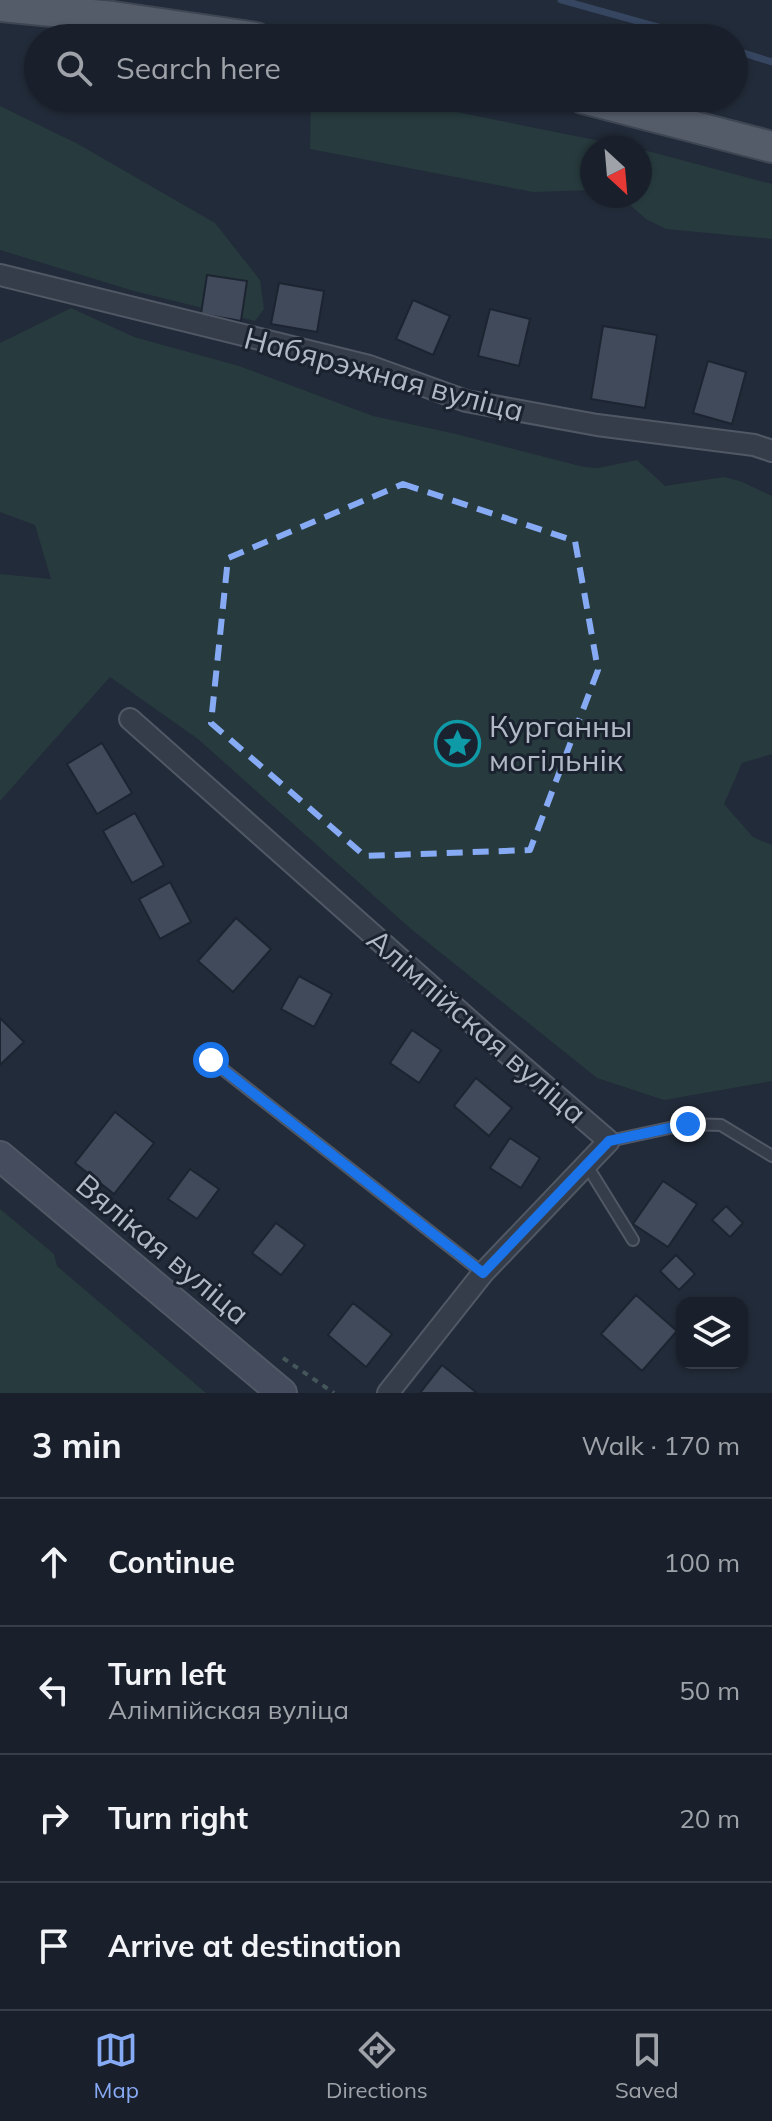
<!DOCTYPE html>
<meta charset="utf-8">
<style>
:root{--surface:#1a202b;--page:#232833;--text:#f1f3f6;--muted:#9fa3a9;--line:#383e47;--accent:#87aaf5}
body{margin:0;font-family:Mulish,sans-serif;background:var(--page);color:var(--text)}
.controls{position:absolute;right:24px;bottom:24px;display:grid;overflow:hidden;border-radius:16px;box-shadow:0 2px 6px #0004}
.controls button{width:72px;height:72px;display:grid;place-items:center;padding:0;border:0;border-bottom:2px solid var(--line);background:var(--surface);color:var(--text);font:40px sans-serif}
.compass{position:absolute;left:580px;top:136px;width:72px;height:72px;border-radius:50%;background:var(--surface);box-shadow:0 2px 6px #0004;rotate:154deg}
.stop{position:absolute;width:24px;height:24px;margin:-18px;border:6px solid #1a73e8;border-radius:50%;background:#fff}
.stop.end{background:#1a73e8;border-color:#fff;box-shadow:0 2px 8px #0008}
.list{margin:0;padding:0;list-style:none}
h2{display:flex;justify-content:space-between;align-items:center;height:104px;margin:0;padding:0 32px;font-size:34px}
h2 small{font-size:26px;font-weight:400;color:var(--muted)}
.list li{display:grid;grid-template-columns:52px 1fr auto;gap:24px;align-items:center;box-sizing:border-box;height:128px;padding:0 32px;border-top:2px solid var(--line)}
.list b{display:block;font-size:30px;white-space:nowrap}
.list p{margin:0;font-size:26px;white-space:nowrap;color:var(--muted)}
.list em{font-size:26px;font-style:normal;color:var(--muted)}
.icon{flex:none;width:44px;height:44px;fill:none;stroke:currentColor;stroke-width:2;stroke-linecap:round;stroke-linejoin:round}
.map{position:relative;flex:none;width:772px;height:1393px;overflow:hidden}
.search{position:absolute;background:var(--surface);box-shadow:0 2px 6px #0004;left:24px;right:24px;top:24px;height:88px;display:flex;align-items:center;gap:20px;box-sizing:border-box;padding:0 28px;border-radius:44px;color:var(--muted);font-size:30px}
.sheet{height:616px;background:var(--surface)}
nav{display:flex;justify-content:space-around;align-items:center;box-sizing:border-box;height:112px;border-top:2px solid var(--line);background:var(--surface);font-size:22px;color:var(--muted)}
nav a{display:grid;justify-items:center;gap:4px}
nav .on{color:var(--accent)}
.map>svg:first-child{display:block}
.green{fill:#273a3d}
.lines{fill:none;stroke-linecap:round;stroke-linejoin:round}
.stream{stroke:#364560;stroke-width:7}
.building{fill:#414a5b;stroke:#1d2431;stroke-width:2}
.lane-casing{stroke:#515865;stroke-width:14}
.street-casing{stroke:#515865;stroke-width:24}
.secondary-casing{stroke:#515865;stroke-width:32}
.primary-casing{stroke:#3f4653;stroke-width:34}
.path{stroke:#44565a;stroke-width:4;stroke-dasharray:6 6;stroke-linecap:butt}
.lane{stroke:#363d4a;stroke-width:10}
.street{stroke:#363d4a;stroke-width:20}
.secondary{stroke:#444c5d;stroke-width:28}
.primary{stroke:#545c6a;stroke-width:30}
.route{stroke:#1a73e8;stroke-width:10}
.marked{fill:none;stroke:#87aaf5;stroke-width:6;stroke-dasharray:16 10;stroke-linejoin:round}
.labels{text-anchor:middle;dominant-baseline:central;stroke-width:6;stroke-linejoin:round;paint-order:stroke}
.street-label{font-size:30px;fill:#b1b8c6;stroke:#1b222f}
.poi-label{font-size:30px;fill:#b1b8c6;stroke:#1b222f;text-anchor:start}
</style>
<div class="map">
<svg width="772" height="1393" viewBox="0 0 772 1393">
<rect width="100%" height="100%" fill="#222b39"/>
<path class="green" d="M311,98H387L635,148H592V190L533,192L310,149Z
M0,106L78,144L215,223L260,280L264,309L255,321L134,291L0,250Z
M640,149L772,184V239L666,229L646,219L620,196H640Z
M71,308L134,337L239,366L373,416L456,434L584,467L598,468L637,460L665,486L724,477L740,481L772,496V754L742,763L724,804L753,837L772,845V1081L664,1100L597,1078L411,929L198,739L110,677L0,801V574L51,579L35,525L0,512V343Z
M0,1209L54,1254L57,1266L206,1393H0Z"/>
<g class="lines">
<path class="stream" d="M561,0L698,38
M734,50L772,62"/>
</g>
<path class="building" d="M207,275L247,281L241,321L201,314Z
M279,283L324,291L317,332L271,324Z
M413,300L450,316L433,355L396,339Z
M490,309L530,319L519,366L478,356Z
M603,326L657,335L645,408L591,399Z
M708,361L746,372L732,424L693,413Z
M102,743L132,793L97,814L67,764Z
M135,813L164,865L132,883L103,831Z
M170,882L191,922L160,939L139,899Z
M236,918L271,949L233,992L198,961Z
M299,976L332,994L314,1027L281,1009Z
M0,1018L24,1042L0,1065Z
M412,1030L441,1050L419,1083L390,1063Z
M476,1078L512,1108L489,1136L454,1106Z
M115,1112L154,1143L114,1194L75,1163Z
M510,1138L540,1158L521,1188L490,1168Z
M190,1169L219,1189L197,1219L168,1199Z
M663,1181L697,1204L668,1247L633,1224Z
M726,1206L743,1223L730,1237L712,1220Z
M276,1223L305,1245L281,1275L252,1253Z
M676,1255L695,1274L679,1290L660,1271Z
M636,1295L677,1331L642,1371L601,1334Z
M353,1303L392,1334L366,1367L328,1335Z
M442,1365L477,1393H420Z"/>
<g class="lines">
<defs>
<path id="lane" d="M211,1060L483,1273
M609,1141L688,1124L721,1125L772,1156
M586,1164L633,1240"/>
<path id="street" d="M0,275L369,366L466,401L597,425L754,445L772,451
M130,719L487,1036L609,1141L483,1273L388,1393"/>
<path id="secondary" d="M0,1156L282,1393"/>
<path id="primary" d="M0,6L113,17L256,38
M583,98L772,147"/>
</defs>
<use href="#lane" class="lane-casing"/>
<use href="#street" class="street-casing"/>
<use href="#secondary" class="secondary-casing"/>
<use href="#primary" class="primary-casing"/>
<path class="path" d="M502,98L559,109
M283,1358L334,1393"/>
<use href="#lane" class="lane"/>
<use href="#street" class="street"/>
<use href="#secondary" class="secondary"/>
<use href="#primary" class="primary"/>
</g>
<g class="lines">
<path class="route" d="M211,1060L483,1273L609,1141L688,1124"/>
</g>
<path class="marked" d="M403,484L575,541L598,670L530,850L365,856L211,723L228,558Z"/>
<defs>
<symbol id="sight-ring" viewBox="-11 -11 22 22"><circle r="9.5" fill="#1b222f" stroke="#0f9aa8" stroke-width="1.5"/><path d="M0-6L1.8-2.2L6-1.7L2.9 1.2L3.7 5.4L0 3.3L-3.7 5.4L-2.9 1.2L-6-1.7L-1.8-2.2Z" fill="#0f9aa8"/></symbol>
</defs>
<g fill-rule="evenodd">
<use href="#sight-ring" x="432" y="718" width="51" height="51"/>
</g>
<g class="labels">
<g class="street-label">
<text transform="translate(384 374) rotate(15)">Набярэжная вуліца</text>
<text transform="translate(477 1026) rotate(41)">Алімпійская вуліца</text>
<text transform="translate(163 1249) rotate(40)">Вялікая вуліца</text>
</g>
<g class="poi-label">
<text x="489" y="726">Курганны<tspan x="489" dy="34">могільнік</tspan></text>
</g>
</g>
</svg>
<div class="controls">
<button><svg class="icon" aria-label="layers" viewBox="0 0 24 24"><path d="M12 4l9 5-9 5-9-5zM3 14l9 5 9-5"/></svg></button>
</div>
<svg class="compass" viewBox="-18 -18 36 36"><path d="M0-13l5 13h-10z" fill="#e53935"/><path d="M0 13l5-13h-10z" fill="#9fa3a9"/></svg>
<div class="stop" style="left:211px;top:1060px"></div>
<div class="stop end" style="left:688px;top:1124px"></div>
<div class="search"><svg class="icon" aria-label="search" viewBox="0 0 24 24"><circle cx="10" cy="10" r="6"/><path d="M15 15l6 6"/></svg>Search here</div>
</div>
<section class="sheet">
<h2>3 min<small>Walk · 170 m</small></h2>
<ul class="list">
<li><svg class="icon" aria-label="ahead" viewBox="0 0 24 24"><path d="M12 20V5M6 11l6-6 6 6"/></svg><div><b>Continue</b></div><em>100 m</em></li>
<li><svg class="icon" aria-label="left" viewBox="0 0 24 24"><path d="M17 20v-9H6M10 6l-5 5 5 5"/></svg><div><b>Turn left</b><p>Алімпійская вуліца</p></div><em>50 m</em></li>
<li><svg class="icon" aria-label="right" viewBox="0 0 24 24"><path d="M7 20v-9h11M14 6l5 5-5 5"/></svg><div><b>Turn right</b></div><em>20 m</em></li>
<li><svg class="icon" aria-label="arrive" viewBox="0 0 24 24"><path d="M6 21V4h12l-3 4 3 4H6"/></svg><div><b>Arrive at destination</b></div></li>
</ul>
</section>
<nav>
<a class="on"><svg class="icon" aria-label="map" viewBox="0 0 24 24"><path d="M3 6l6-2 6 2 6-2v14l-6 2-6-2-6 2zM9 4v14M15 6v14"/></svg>Map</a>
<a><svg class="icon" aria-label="directions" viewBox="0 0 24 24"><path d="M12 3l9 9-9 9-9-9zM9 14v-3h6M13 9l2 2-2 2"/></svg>Directions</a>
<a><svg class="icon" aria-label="saved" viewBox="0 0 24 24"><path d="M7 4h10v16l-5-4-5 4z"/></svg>Saved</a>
</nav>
